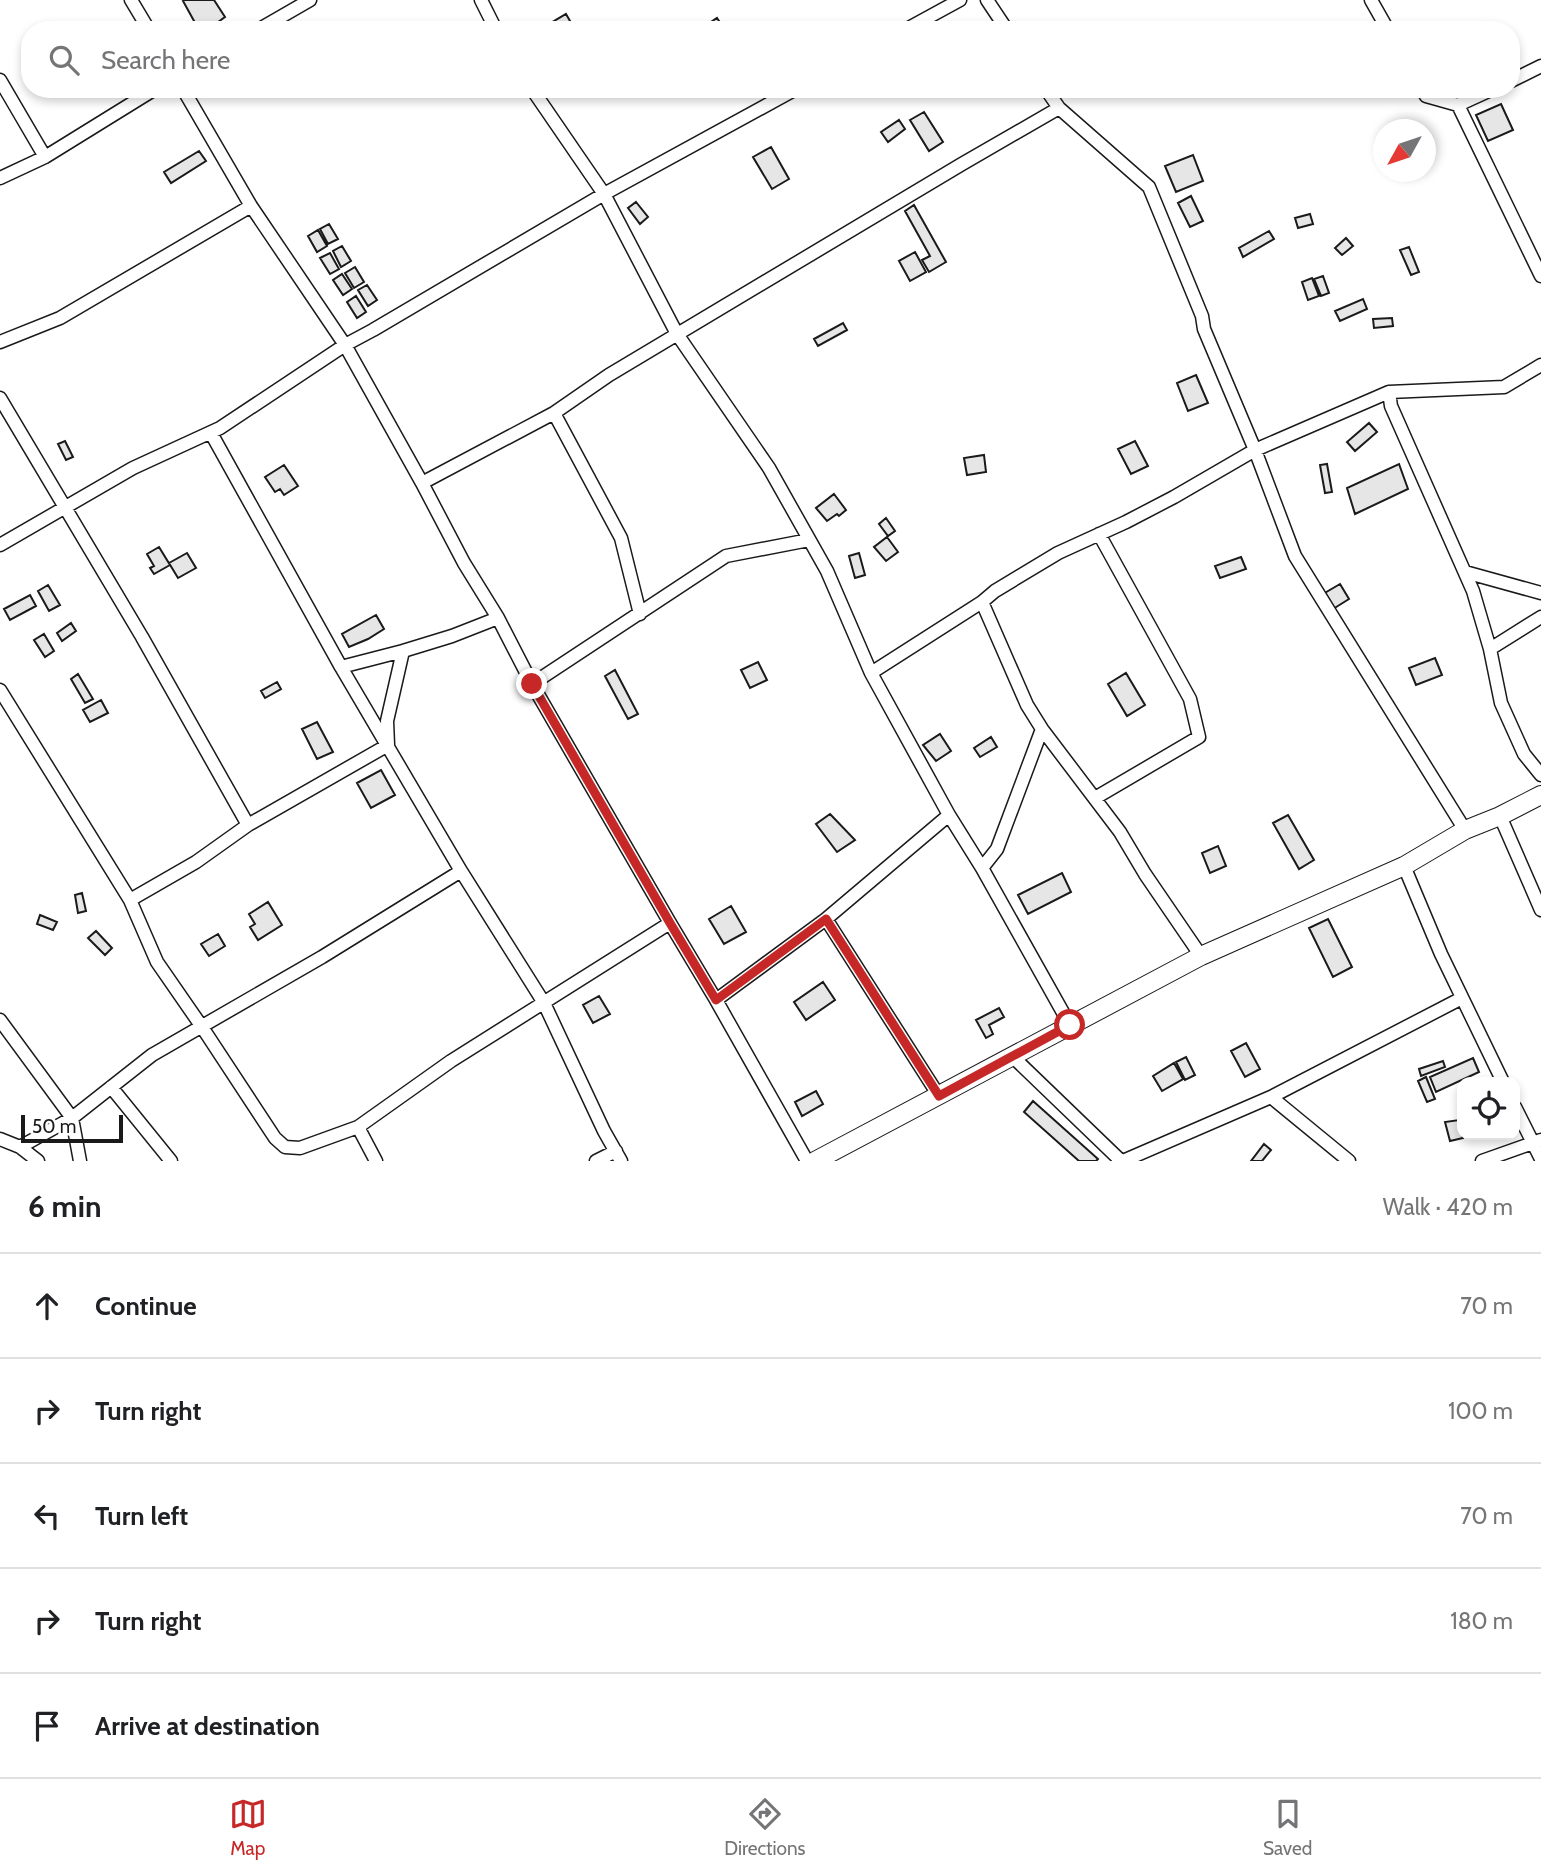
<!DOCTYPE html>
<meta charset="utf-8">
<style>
:root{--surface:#fff;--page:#f6f6f6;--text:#202124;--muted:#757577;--line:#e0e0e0;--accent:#c62828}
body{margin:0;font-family:Cabin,sans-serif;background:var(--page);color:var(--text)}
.controls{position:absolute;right:21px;bottom:21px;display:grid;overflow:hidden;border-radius:14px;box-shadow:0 4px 10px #0003}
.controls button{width:63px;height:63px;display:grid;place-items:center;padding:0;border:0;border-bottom:2px solid var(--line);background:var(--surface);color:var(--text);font:35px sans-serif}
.compass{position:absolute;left:1373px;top:119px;width:63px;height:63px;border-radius:50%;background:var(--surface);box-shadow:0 4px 10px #0003;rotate:230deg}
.scale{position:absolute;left:21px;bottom:18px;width:102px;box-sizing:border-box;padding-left:7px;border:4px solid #1a1a1a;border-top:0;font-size:19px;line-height:24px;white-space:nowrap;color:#1a1a1a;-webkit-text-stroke:5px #fff;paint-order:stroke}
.stop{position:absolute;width:21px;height:21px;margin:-16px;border:5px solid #c62828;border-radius:50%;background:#fff}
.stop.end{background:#c62828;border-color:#fff;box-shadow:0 2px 7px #0008}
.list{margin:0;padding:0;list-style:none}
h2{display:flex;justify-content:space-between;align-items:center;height:91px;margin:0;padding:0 28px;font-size:30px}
h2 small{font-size:23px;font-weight:400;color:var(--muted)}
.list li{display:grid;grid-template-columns:46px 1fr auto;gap:21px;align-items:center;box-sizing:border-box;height:105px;padding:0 28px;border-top:2px solid var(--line)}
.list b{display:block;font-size:26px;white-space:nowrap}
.list em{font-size:23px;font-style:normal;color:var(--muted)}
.icon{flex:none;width:38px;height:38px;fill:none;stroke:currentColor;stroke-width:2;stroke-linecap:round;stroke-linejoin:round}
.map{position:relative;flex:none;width:1541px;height:1161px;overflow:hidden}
.search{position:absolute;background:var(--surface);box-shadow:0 4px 10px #0003;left:21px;right:21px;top:21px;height:77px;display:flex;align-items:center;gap:18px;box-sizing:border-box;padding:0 24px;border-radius:28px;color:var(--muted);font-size:26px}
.sheet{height:616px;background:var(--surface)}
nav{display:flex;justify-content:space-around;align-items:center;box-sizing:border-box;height:98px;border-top:2px solid var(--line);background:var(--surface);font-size:19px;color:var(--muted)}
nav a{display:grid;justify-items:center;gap:4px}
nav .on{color:var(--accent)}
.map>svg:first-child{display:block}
.building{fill:#e6e6e6;stroke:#1a1a1a;stroke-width:2}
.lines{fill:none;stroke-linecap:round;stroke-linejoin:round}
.street-casing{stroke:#1a1a1a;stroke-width:15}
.secondary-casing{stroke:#1a1a1a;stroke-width:20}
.street{stroke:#fff;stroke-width:12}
.secondary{stroke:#fff;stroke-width:18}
.route{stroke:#c62828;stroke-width:9}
</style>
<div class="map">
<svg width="1541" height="1161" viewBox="0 0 1541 1161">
<rect width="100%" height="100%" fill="#fff"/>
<path class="building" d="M185,0H214L225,17L207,30H199L183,1Z
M566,14L574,28L571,30H539Z
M717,18L725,30H699Z
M1501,104L1513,130L1488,141L1476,115Z
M924,112L943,142L929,151L910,120Z
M899,120L905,129L888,142L881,132Z
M771,147L789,179L772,189L753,157Z
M199,151L206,161L171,183L164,172Z
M1193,155L1203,181L1176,192L1165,166Z
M1191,196L1203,221L1190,227L1178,203Z
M636,202L648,217L640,224L628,208Z
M914,205L946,262L929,272L922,260L930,256L905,211Z
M1310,214L1313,224L1298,228L1295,218Z
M329,224L338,239L328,244L320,229Z
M318,230L327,246L317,252L308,236Z
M1269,231L1274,239L1243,257L1239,248Z
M1346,238L1353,246L1342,255L1335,248Z
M342,246L351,261L341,267L333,251Z
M1409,247L1419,272L1411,275L1400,250Z
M915,252L926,272L910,281L899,261Z
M330,253L339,269L330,274L320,258Z
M355,267L364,282L354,288L345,273Z
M342,274L352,289L343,295L333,280Z
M1323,276L1329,293L1321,296L1314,279Z
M1312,278L1319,296L1308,300L1302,282Z
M367,285L377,300L368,306L358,290Z
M356,296L366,312L357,318L347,302Z
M1363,299L1367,309L1340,321L1335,311Z
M1392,318L1393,326L1374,328L1373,319Z
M843,323L847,330L818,346L814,339Z
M1196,375L1208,403L1188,411L1177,383Z
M1369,423L1377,432L1355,451L1347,442Z
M65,441L73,457L66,460L58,444Z
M1135,441L1148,466L1131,474L1118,449Z
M984,455L986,472L967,475L964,458Z
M1327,464L1332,492L1325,493L1320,465Z
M1399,464L1408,489L1355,514L1347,488Z
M284,465L298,486L284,495L280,489L275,492L265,477Z
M834,494L846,510L839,516L837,514L827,521L816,508Z
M886,518L895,531L888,536L879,524Z
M887,537L898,552L886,561L874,547Z
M159,547L170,565L154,574L150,568L154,566L147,554Z
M187,553L196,568L178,578L169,563Z
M859,553L865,575L855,578L849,556Z
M1241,557L1246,569L1220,578L1215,566Z
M1340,584L1349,599L1333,609L1323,594Z
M48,585L60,605L49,611L38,591Z
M30,595L36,606L10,620L4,609Z
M376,615L384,629L368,639L349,647L342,634Z
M71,623L76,631L62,641L57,633Z
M44,634L54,651L45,657L34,640Z
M1435,658L1442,675L1416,685L1409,668Z
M758,662L767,680L750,688L741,670Z
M615,670L638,714L628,719L605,676Z
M1126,673L1145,705L1127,716L1108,684Z
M78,674L93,699L85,703L71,679Z
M277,682L281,689L265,698L261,691Z
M101,700L108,713L90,722L83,710Z
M317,722L333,752L317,759L302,729Z
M940,734L951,751L936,761L923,745Z
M991,737L997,747L980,757L974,748Z
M381,770L395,795L371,808L357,783Z
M830,814L855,840L837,852L816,824Z
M1288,815L1314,860L1299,869L1273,823Z
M1218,846L1226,866L1210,873L1202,853Z
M1062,873L1071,892L1028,914L1018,895Z
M82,893L86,911L78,913L75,895Z
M268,902L282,925L258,940L250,927L255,924L249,914Z
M731,906L746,932L724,944L709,919Z
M40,915L57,922L53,930L37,924Z
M1328,919L1352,967L1333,977L1309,928Z
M96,931L112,948L105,955L88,938Z
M218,934L225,946L209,956L201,944Z
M823,982L835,1000L806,1020L794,1002Z
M599,996L610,1014L593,1023L583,1005Z
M999,1008L1004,1017L989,1025L993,1034L986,1038L976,1020Z
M1246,1043L1260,1069L1245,1077L1231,1051Z
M1186,1057L1195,1075L1185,1080L1176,1062Z
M1473,1058L1479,1072L1436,1092L1430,1077Z
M1443,1061L1445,1067L1421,1076L1419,1069Z
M1174,1063L1183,1079L1162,1091L1153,1076Z
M1426,1077L1435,1099L1427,1102L1418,1081Z
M816,1091L823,1104L802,1116L795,1102Z
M1033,1101L1098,1159L1096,1161H1079L1024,1112Z
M1459,1120L1463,1138L1450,1141L1445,1122Z
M1264,1144L1271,1150L1262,1161H1251Z"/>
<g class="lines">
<defs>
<path id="street" d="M131,0L149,30
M481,0L496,30
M987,0L1007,30
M1371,0L1388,30
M258,30L310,0
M905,30L960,0
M0,80L45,157
M1511,81L1541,66
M183,89L251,206L345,345L422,483L464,563L498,618L532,684L670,923L716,1000L807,1161
M532,89L604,194L677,334L769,468L827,571L871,673
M1046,89L1059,108L1149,187L1202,316L1204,329L1255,450L1295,556L1465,830
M1422,89L1426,96L1458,105L1541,276
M1458,105L1493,89
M0,178L45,157L155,89
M0,342L60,318L251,206
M1389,392L1391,406L1473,591L1490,649L1501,703L1524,754L1541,775
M0,398L142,637L248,825
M554,413L621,538L640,614
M211,433L341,667L403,651
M422,483L554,413L609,375L962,164L1059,108
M0,545L133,468L220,428L345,345L373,330L604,194L796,89
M1465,572L1541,593
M982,602L1027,705L1042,729L1120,832L1145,874L1201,956
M1490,649L1541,617
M341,667L461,871L544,1003L604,1131L621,1161
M532,684L726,556L809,540
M0,690L130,900L157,962L202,1027L275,1138L285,1147L300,1148L358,1127L451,1061L670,923
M1095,798L1199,737L1190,699L1099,534
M949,815L871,673L982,602L995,591L1058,553L1126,522L1174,497L1255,450L1389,392L1504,387L1541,365
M1500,816L1541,910
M1404,866L1441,954L1503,1082
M982,868L997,849L1042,729
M130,900L196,862L248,825L388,745L387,721L403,651L452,636L498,618
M826,919L949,815L982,868L1070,1025
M716,1000L826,919L939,1096
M0,1020L72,1118L80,1161
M1012,1056L1121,1161
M111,1087L171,1161
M1271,1097L1462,998
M1515,1107L1541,1159
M358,1127L376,1161
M0,1139L20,1147L72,1118L152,1055L322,957L461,871
M20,1147L38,1161
M596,1161L616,1151
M1123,1161L1271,1097L1349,1161
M1482,1161L1541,1140"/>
<path id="secondary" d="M815,1161L1201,956L1404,866L1465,830L1500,816L1541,795"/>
</defs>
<use href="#street" class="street-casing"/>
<use href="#secondary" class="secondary-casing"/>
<use href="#street" class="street"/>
<use href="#secondary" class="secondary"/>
</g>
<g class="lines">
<path class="route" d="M532,684L670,923L716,1000L826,919L939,1096L1070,1025"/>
</g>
</svg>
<div class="controls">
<button><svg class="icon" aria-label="locate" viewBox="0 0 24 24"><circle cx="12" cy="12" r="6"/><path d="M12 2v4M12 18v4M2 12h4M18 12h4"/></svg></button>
</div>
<svg class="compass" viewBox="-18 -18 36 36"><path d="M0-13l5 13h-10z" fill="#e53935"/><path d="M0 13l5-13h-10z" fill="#757577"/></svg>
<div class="scale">50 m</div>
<div class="stop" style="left:1070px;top:1025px"></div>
<div class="stop end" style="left:532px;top:684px"></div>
<div class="search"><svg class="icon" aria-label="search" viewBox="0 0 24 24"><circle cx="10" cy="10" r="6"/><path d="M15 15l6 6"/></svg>Search here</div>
</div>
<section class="sheet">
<h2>6 min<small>Walk · 420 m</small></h2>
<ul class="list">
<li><svg class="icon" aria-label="ahead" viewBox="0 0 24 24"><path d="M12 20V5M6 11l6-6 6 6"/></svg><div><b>Continue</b></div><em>70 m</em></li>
<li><svg class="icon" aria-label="right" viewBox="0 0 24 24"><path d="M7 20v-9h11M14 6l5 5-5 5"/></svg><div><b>Turn right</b></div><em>100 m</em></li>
<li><svg class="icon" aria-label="left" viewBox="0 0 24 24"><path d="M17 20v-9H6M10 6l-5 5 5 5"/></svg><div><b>Turn left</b></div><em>70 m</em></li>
<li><svg class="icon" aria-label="right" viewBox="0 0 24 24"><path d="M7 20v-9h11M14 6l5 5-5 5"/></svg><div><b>Turn right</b></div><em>180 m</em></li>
<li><svg class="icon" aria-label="arrive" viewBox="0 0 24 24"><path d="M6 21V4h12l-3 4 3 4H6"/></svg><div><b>Arrive at destination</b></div></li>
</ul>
</section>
<nav>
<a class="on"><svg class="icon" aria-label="map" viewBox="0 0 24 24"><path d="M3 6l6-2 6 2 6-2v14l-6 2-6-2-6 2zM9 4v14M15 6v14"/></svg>Map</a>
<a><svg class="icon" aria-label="directions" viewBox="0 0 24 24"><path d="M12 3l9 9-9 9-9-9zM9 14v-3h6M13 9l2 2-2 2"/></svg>Directions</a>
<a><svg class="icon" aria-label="saved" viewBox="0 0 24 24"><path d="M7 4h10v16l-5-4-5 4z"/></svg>Saved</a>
</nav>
